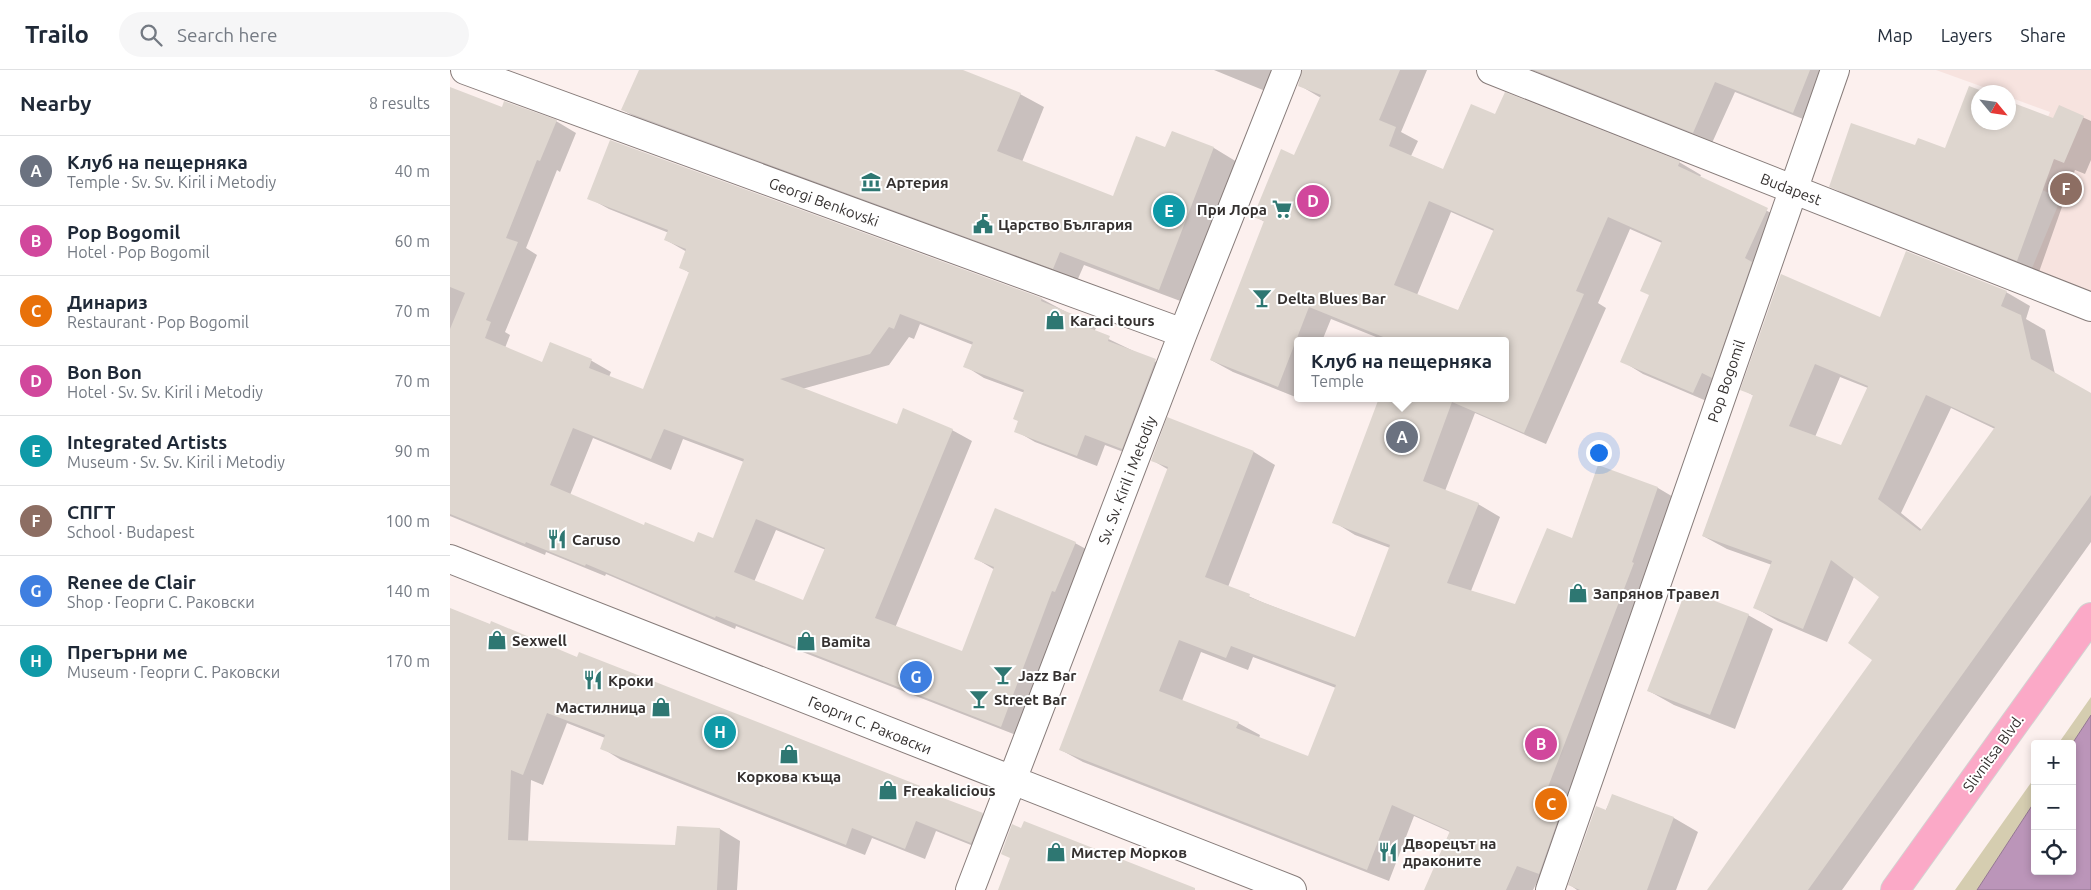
<!DOCTYPE html>
<meta charset="utf-8">
<style>
:root{--surface:#fff;--page:#f6f6f7;--text:#1f2937;--muted:#747a83;--line:#e0e1e3;--accent:#0f766e}
body{margin:0;font-family:Ubuntu,sans-serif;background:var(--page);color:var(--text)}
.controls{position:absolute;right:15px;bottom:15px;display:grid;overflow:hidden;border-radius:5px;box-shadow:0 2px 8px #0003}
.controls button{width:45px;height:45px;display:grid;place-items:center;padding:0;border:0;border-bottom:1px solid var(--line);background:var(--surface);color:var(--text);font:25px sans-serif}
.compass{position:absolute;left:1521px;top:15px;width:45px;height:45px;border-radius:50%;background:var(--surface);box-shadow:0 2px 8px #0003;rotate:119deg}
.you{position:absolute;left:1148px;top:382px;width:18px;height:18px;margin:-12px;border:4px solid #fff;border-radius:50%;background:#1a73e8;box-shadow:0 0 0 8px #1a73e833}
.badge{display:grid;place-items:center;width:32px;height:32px;border-radius:50%;background:var(--accent);color:#fff;font-size:16px;font-weight:700}
.pin{position:absolute;translate:-50% -50%;border:2px solid #fff;box-shadow:0 1px 5px #0006}
.popup{position:absolute;left:844px;top:267px;width:215px;height:65px;box-sizing:border-box;display:grid;place-content:center;border-radius:5px;background:var(--surface);filter:drop-shadow(0 1px 4px #0005);font-size:16px;white-space:nowrap;color:var(--muted)}
.popup b{font-size:19px;color:var(--text)}
.popup::after{content:'';position:absolute;left:50%;top:100%;margin-left:-10px;border:10px solid transparent;border-top-color:var(--surface)}
.list{margin:0;padding:0;list-style:none}
h2{display:flex;justify-content:space-between;align-items:center;height:65px;margin:0;padding:0 20px;font-size:21px}
h2 small{font-size:16px;font-weight:400;color:var(--muted)}
.list li{display:grid;grid-template-columns:32px 1fr auto;gap:15px;align-items:center;box-sizing:border-box;height:70px;padding:0 20px;border-top:1px solid var(--line)}
.list b{display:block;font-size:19px;white-space:nowrap}
.list p{margin:0;font-size:16px;white-space:nowrap;color:var(--muted)}
.list em{font-size:16px;font-style:normal;color:var(--muted)}
.icon{flex:none;width:28px;height:28px;fill:none;stroke:currentColor;stroke-width:2;stroke-linecap:round;stroke-linejoin:round}
.map{position:relative;flex:none;width:1641px;height:820px;overflow:hidden}
header{display:flex;align-items:center;gap:30px;box-sizing:border-box;height:70px;padding:0 25px;background:var(--surface);border-bottom:1px solid var(--line)}
header strong{font-size:24px}
nav{display:flex;gap:28px;margin-inline-start:auto;font-size:18px}
.search{width:350px;height:45px;background:var(--page);display:flex;align-items:center;gap:12px;box-sizing:border-box;padding:0 18px;border-radius:28px;color:var(--muted);font-size:19px}
main{display:flex}
aside{flex:1;background:var(--surface)}
.map>svg:first-child{display:block}
.built{fill:#f7e3df}
.green{fill:#d5cdb0}
.water{fill:#bb95b9;stroke:#937790}
.shadow{fill:#0003;fill-rule:evenodd}
.building{fill:#ded6cf;fill-rule:evenodd}
.lines{fill:none;stroke-linecap:round;stroke-linejoin:round}
.minor-casing{stroke:#877c7a;stroke-width:30}
.major-casing{stroke:#d3d2d1;stroke-width:30}
.minor{stroke:#fff;stroke-width:28}
.major{stroke:#fba9c7;stroke-width:28}
.labels{text-anchor:middle;dominant-baseline:central;stroke-width:4;stroke-linejoin:round;paint-order:stroke}
.poi-label{font-size:15px;font-weight:bold;fill:#353130;stroke:#fff;text-anchor:start}
.street-label{font-size:15px;fill:#353130;stroke:#fff}
</style>
<header>
<strong>Trailo</strong>
<div class="search"><svg class="icon" aria-label="search" viewBox="0 0 24 24"><circle cx="10" cy="10" r="6"/><path d="M15 15l6 6"/></svg>Search here</div>
<nav><a>Map</a><a>Layers</a><a>Share</a></nav>
</header>
<main>
<aside>
<h2>Nearby<small>8 results</small></h2>
<ul class="list">
<li><span class="badge" style="background:#6b7280">A</span><div><b>Клуб на пещерняка</b><p>Temple · Sv. Sv. Kiril i Metodiy</p></div><em>40 m</em></li>
<li><span class="badge" style="background:#d1479c">B</span><div><b>Pop Bogomil</b><p>Hotel · Pop Bogomil</p></div><em>60 m</em></li>
<li><span class="badge" style="background:#e8710a">C</span><div><b>Динариз</b><p>Restaurant · Pop Bogomil</p></div><em>70 m</em></li>
<li><span class="badge" style="background:#d1479c">D</span><div><b>Bon Bon</b><p>Hotel · Sv. Sv. Kiril i Metodiy</p></div><em>70 m</em></li>
<li><span class="badge" style="background:#0f9aa8">E</span><div><b>Integrated Artists</b><p>Museum · Sv. Sv. Kiril i Metodiy</p></div><em>90 m</em></li>
<li><span class="badge" style="background:#8d6e63">F</span><div><b>СПГТ</b><p>School · Budapest</p></div><em>100 m</em></li>
<li><span class="badge" style="background:#3f7fe0">G</span><div><b>Renee de Clair</b><p>Shop · Георги С. Раковски</p></div><em>140 m</em></li>
<li><span class="badge" style="background:#0f9aa8">H</span><div><b>Прегърни ме</b><p>Museum · Георги С. Раковски</p></div><em>170 m</em></li>
</ul>
</aside>
<div class="map">
<svg width="1641" height="820" viewBox="0 0 1641 820">
<rect width="100%" height="100%" fill="#fcf0ee"/>
<path class="built" d="M1486,0H1641V224L1580,203L1611,128L1571,111L1600,42L1559,27L1558,22H1547Z"/>
<path class="green" d="M1641,627V645L1622,674H1608Z
M1585,707V731L1527,820H1505Z"/>
<path class="water" d="M1641,645V820H1527L1585,731V801H1622V674Z"/>
<path class="shadow" d="M190,0H509L570,24L594,37L572,92L663,128L716,79L722,62L764,78L787,92L733,232L634,195L627,211L196,53L173,40Z
M764,0H850L835,29Z
M853,0H977L951,62L968,71L961,86L994,100L1045,46L1229,92L1251,105L1250,107L1339,152L1266,335L1193,304L1172,291L1200,226L1212,173L1180,159L1148,233L1156,238L1096,374L1025,343L995,421L1028,434L1050,447L1021,521L1065,536L1123,470L1149,397L1208,418L1230,431L1111,816L1089,808L1083,820H975L1000,762L964,746L939,811L633,692L611,680L719,400L702,390L804,382L825,395L778,517L814,533L905,568L940,478L905,465L884,452L931,328H1056V271H936L881,249L872,271H848V328L783,302L761,290L815,152L804,146L845,87L871,28L849,15ZM1001,142L1044,161L1008,241L967,225ZM751,582L798,600L803,587L886,618L859,688L809,668L810,665L788,653L732,631Z
M1081,0H1381L1363,53L1285,22L1262,73Z
M0,18L52,38L106,51L126,63L110,102L107,100L76,178L87,185L55,262L60,265L55,278L93,293L100,273L142,291L161,302L159,307L193,321L240,203L230,197L237,182L216,170L219,163L159,139L139,128L592,229L646,258L644,262L725,301L692,389L655,375L647,396L585,372L566,361L575,323L534,308L515,296L523,275L470,254L464,269L459,267L439,295L352,319L447,356L502,360L522,371L445,558L512,583L545,500L525,488L625,473L645,484L571,667L286,556L285,559L156,504L155,506L96,482L95,485L0,446ZM143,368L221,400L233,369L294,392L264,470L245,474L194,456L120,425ZM326,460L376,480L354,532L304,512Z
M1520,18L1532,22H1528V52L1604,50L1610,37L1641,51V90L1635,104L1625,100L1589,202L1401,128L1380,116L1466,76L1496,80Z
M1556,222L1580,236L1576,249L1595,260L1605,304L1641,324V472L1392,820H1259L1424,590L1431,527L1404,507L1377,572L1328,551L1304,537L1322,495L1277,479L1253,466L1304,326L1292,319L1431,248ZM1390,307L1418,318L1391,377L1365,367ZM1501,338L1545,359L1472,460L1451,443Z
M0,539L128,589L130,584L478,720L495,730L532,744L552,755L541,783L486,761L475,789L422,768L415,785L171,690L152,678L155,668L117,653L93,715L81,710L78,772L227,777L228,757L270,759L290,771L287,820H0Z
M1298,545L1323,559L1285,659L1224,635L1199,621Z
M1163,725L1224,748L1248,762L1226,820H1127L1120,815Z"/>
<path class="building" d="M189,0H513L571,23L547,81L663,126L686,66L715,77L722,61L764,77L709,220L610,182L603,199L171,40Z
M852,0H950L929,50L946,57L939,76L993,99L1021,34L1045,44L1055,22L1230,91L1228,96L1318,138L1295,188L1302,192L1262,308L1252,303L1243,323L1170,292L1199,225L1190,221L1212,171L1158,147L1126,221L1134,224L1074,363L1002,332L973,411L1029,433L997,513L1065,534L1097,458L1122,468L1148,395L1208,417L1182,492L1184,493L1098,717L1117,724L1089,804L1067,796L1056,820H974L1000,761L942,735L917,800L609,680L718,397L701,391L717,347L804,381L755,507L800,524L799,527L905,567L940,475L882,453L929,328H1056V271H943L859,237L828,317L760,290L814,151L803,147L831,79L844,85L871,25L848,16ZM979,131L1044,159L1008,240L944,215ZM729,570L776,588L781,576L886,615L858,686L786,658L789,652L709,621Z
M1084,0H1360L1343,43L1265,12L1243,63Z
M1519,16L1535,22H1528V52H1558V31L1603,48L1609,35L1634,46L1614,93L1604,89L1567,191L1379,117L1401,53L1465,75L1468,68L1495,78Z
M0,17L52,37L54,31L107,50L90,91L87,90L56,168L68,172L36,250L41,252L35,268L92,292L100,272L142,289L139,298L193,319L239,202L229,198L236,179L214,170L218,160L137,129L160,70L592,228L591,231L627,246L624,252L660,266L658,271L706,289L672,379L635,365L627,386L564,362L568,351L563,349L574,320L513,297L523,272L450,244L444,259L439,257L420,284L330,309L447,354L453,338L503,359L425,548L512,581L544,497L524,489L545,438L626,472L605,522L602,521L551,657L266,546L265,548L136,494L135,496L76,472L75,474L0,444V259L15,223L0,217ZM123,358L201,389L214,359L294,389L263,468L248,462L244,472L195,452L194,455L100,415ZM306,449L375,478L353,530L284,502Z
M1456,181L1557,221L1551,236L1571,245L1581,289L1641,323V425L1358,820H1257L1422,590L1398,573L1429,527L1381,490L1353,559L1303,538L1322,491L1252,466L1303,325L1290,320L1331,204L1430,247ZM1365,294L1418,316L1391,375L1339,356ZM1476,325L1545,357L1470,461L1428,429Z
M1236,520L1299,544L1260,645L1197,621Z
M0,538L40,554L41,551L127,587L129,582L478,719L477,722L533,743L521,773L466,751L455,779L402,758L396,775L150,679L155,665L97,643L73,705L61,700L58,770L225,775L227,756L270,758L267,820H0Z
M1162,724L1224,747L1197,820H1130L1118,815L1146,736L1156,740Z
M574,751L745,818V820H548L560,788L551,784L562,754L571,758Z"/>
<g class="lines">
<defs>
<path id="minor" d="M15,0L733,263
M1041,0L1641,237
M0,489L842,820
M520,820L733,263L837,0
M1100,820L1385,0"/>
<path id="major" d="M1445,820L1641,547"/>
</defs>
<use href="#minor" class="minor-casing"/>
<use href="#major" class="major-casing"/>
<use href="#minor" class="minor"/>
<use href="#major" class="major"/>
</g>
<defs>
<symbol id="museum-bare" viewBox="-9 -9 18 18"><path d="M0-6L6-3V-2H-6V-3ZM-5-1h2V3h-2ZM-1-1h2V3h-2ZM3-1h2V3H3ZM-6 4H6V6H-6Z" fill="#2e7772" stroke="#fff" stroke-width="2.5" paint-order="stroke"/></symbol>
<symbol id="supermarket-bare" viewBox="-9 -9 18 18"><path d="M-6-5.5h2.5l.6 2H6L4.5 2H-2.5L-4.4-4H-6ZM-1.5 3.2a1.3 1.3 0 1 0 .1 0ZM3 3.2a1.3 1.3 0 1 0 .1 0Z" fill="#2e7772" stroke="#fff" stroke-width="2.5" paint-order="stroke"/></symbol>
<symbol id="civic-bare" viewBox="-9 -9 18 18"><path d="M-.6-6.5H3V-4.5H.6V-3L4-1V1h2V6H-6V1h2V-1L-.6-3ZM-1.2 2.5V6h2.4V2.5Z" fill="#2e7772" stroke="#fff" stroke-width="2.5" paint-order="stroke"/></symbol>
<symbol id="bar-bare" viewBox="-9 -9 18 18"><path d="M-6-5H6L.8 .8V4.5H3.5V6h-7V4.5H-.8V.8Z" fill="#2e7772" stroke="#fff" stroke-width="2.5" paint-order="stroke"/></symbol>
<symbol id="shop-bare" viewBox="-9 -9 18 18"><path d="M-5-2.5h2.3a2.7 3.5 0 0 1 5.4 0H5L5.5 6h-11ZM-1.5-2.5h3a1.5 2.3 0 0 0-3 0Z" fill="#2e7772" stroke="#fff" stroke-width="2.5" paint-order="stroke"/></symbol>
<symbol id="restaurant-bare" viewBox="-9 -9 18 18"><path d="M-5-6h1v4h1v-4h1v4h1v-4h1v5L-1.5 .5V6h-2V.5L-5-1ZM5-6V6H3V1.5H1.5Q1.5-4 5-6Z" fill="#2e7772" stroke="#fff" stroke-width="2.5" paint-order="stroke"/></symbol>
</defs>
<g fill-rule="evenodd">
<use href="#museum-bare" x="407" y="98" width="28" height="28"/>
<use href="#supermarket-bare" x="818" y="125" width="28" height="28"/>
<use href="#civic-bare" x="519" y="140" width="28" height="28"/>
<use href="#bar-bare" x="798" y="214" width="28" height="28"/>
<use href="#shop-bare" x="591" y="236" width="28" height="28"/>
<use href="#restaurant-bare" x="93" y="455" width="28" height="28"/>
<use href="#shop-bare" x="1114" y="509" width="28" height="28"/>
<use href="#shop-bare" x="33" y="556" width="28" height="28"/>
<use href="#shop-bare" x="342" y="557" width="28" height="28"/>
<use href="#bar-bare" x="539" y="591" width="28" height="28"/>
<use href="#restaurant-bare" x="129" y="596" width="28" height="28"/>
<use href="#bar-bare" x="515" y="615" width="28" height="28"/>
<use href="#shop-bare" x="197" y="623" width="28" height="28"/>
<use href="#shop-bare" x="325" y="670" width="28" height="28"/>
<use href="#shop-bare" x="424" y="706" width="28" height="28"/>
<use href="#shop-bare" x="592" y="768" width="28" height="28"/>
<use href="#restaurant-bare" x="924" y="768" width="28" height="28"/>
</g>
<g class="labels">
<g class="poi-label">
<text x="436" y="112">Артерия</text>
<text x="817" y="139" text-anchor="end">При Лора</text>
<text x="548" y="154">Царство България</text>
<text x="827" y="228">Delta Blues Bar</text>
<text x="620" y="250">Karaci tours</text>
<text x="122" y="469">Caruso</text>
<text x="1143" y="523">Запрянов Травел</text>
<text x="62" y="570">Sexwell</text>
<text x="371" y="571">Bamita</text>
<text x="568" y="605">Jazz Bar</text>
<text x="158" y="610">Кроки</text>
<text x="544" y="629">Street Bar</text>
<text x="196" y="637" text-anchor="end">Мастилница</text>
<text x="339" y="706" text-anchor="middle">Коркова къща</text>
<text x="453" y="720">Freakalicious</text>
<text x="953" y="773">Дворецът на<tspan x="953" dy="17">драконите</tspan></text>
<text x="621" y="782">Мистер Морков</text>
</g>
<g class="street-label">
<text transform="translate(1341 119) rotate(21)">Budapest</text>
<text transform="translate(374 132) rotate(20)">Georgi Benkovski</text>
<text transform="translate(1276 311) rotate(-71)">Pop Bogomil</text>
<text transform="translate(677 410) rotate(-69)">Sv. Sv. Kiril i Metodiy</text>
<text transform="translate(420 655) rotate(22)">Георги С. Раковски</text>
<text transform="translate(1543 683) rotate(-54)">Slivnitsa Blvd.</text>
</g>
</g>
</svg>
<div class="controls">
<button>+</button>
<button>−</button>
<button><svg class="icon" aria-label="locate" viewBox="0 0 24 24"><circle cx="12" cy="12" r="6"/><path d="M12 2v4M12 18v4M2 12h4M18 12h4"/></svg></button>
</div>
<svg class="compass" viewBox="-18 -18 36 36"><path d="M0-13l5 13h-10z" fill="#e53935"/><path d="M0 13l5-13h-10z" fill="#747a83"/></svg>
<div class="you"></div>
<div class="pin badge" style="left:952px;top:367px;background:#6b7280">A</div>
<div class="popup"><b>Клуб на пещерняка</b>Temple</div>
<div class="pin badge" style="left:1091px;top:674px;background:#d1479c">B</div>
<div class="pin badge" style="left:1101px;top:734px;background:#e8710a">C</div>
<div class="pin badge" style="left:863px;top:131px;background:#d1479c">D</div>
<div class="pin badge" style="left:719px;top:141px;background:#0f9aa8">E</div>
<div class="pin badge" style="left:1616px;top:119px;background:#8d6e63">F</div>
<div class="pin badge" style="left:466px;top:607px;background:#3f7fe0">G</div>
<div class="pin badge" style="left:270px;top:662px;background:#0f9aa8">H</div>
</div>
</main>
